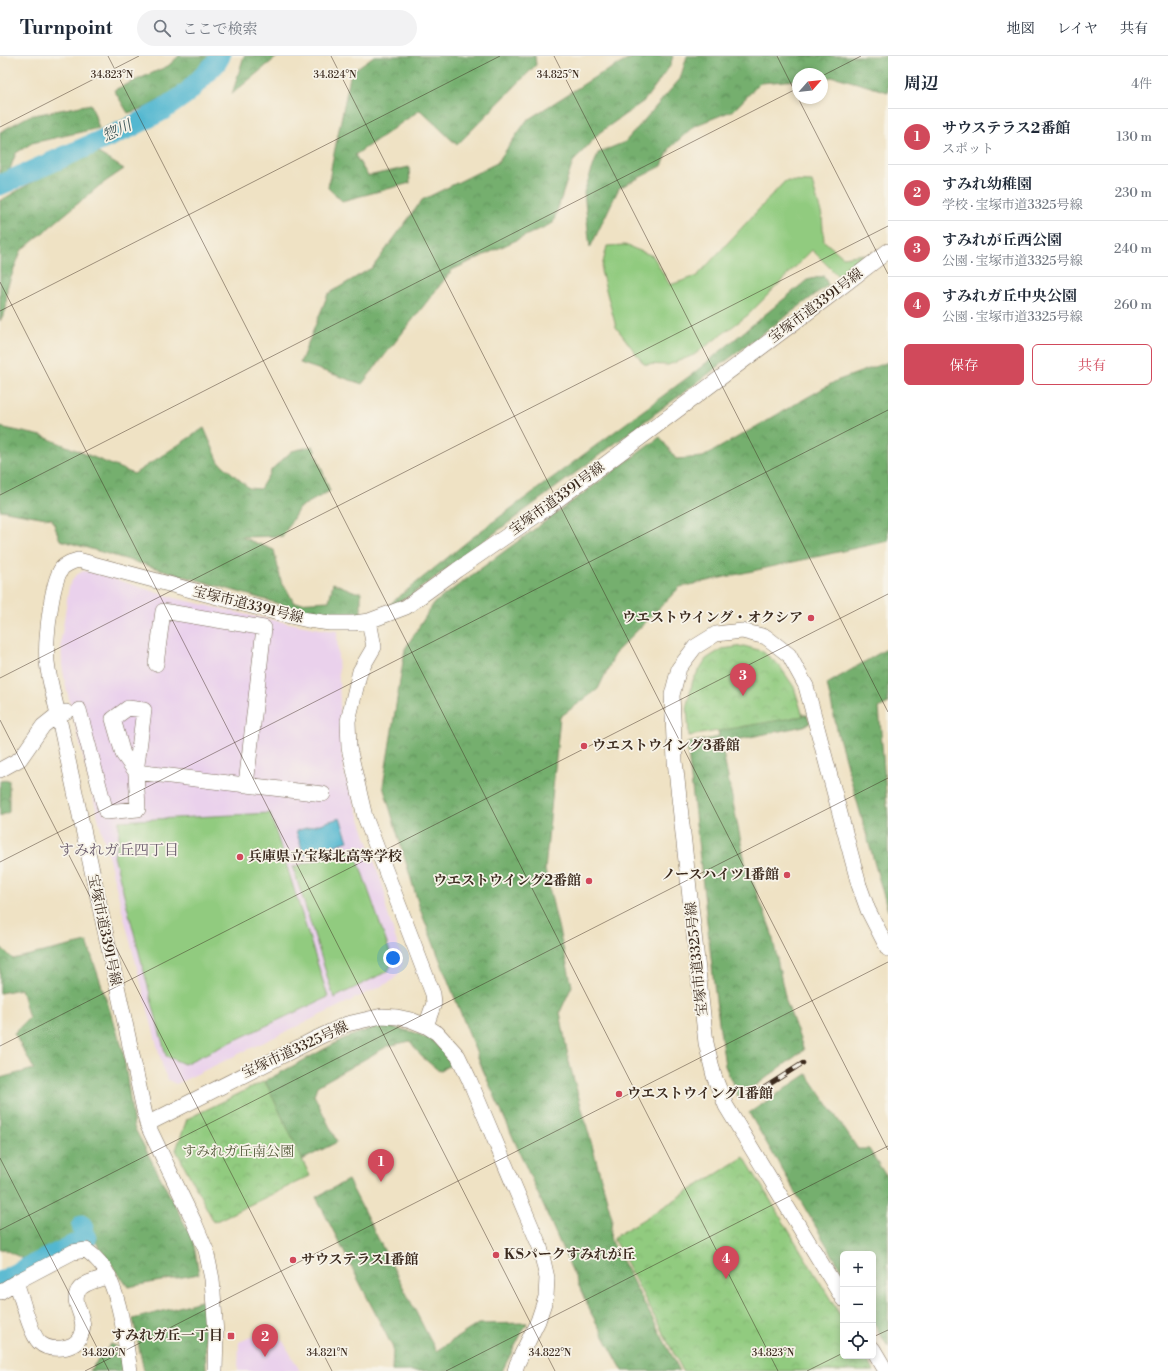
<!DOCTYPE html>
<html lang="ja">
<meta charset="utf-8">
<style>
:root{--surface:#fff;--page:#f2f2f3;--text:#1f2937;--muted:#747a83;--line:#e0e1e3;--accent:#d1495b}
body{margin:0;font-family:"Libre Bodoni","Noto Serif JP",serif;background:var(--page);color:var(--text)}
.controls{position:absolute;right:12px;bottom:12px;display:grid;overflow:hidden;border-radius:6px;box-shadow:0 2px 6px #0003}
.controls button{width:36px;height:36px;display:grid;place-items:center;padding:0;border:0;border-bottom:1px solid var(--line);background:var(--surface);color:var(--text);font:20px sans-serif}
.compass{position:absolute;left:792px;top:12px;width:36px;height:36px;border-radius:50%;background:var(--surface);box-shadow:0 2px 6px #0003;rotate:63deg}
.you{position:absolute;left:393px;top:902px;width:14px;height:14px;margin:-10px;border:3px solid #fff;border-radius:50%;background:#1a73e8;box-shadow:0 0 0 6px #1a73e833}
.badge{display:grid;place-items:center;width:26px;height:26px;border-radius:50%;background:var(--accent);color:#fff;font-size:13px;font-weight:700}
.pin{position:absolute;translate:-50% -33px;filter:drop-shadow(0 1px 2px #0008)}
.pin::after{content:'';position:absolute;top:21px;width:14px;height:12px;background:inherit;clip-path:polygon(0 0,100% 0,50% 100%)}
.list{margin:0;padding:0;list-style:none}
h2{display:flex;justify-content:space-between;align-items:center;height:52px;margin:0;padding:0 16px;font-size:17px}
h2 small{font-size:13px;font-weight:400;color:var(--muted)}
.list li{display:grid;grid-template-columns:26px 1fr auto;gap:12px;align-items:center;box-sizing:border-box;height:56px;padding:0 16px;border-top:1px solid var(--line)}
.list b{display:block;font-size:15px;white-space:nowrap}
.list p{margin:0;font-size:13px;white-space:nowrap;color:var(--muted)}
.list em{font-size:13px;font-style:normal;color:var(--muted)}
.actions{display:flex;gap:8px;padding:12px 16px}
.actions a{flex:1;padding:9px 0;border:1px solid var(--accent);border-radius:6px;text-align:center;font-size:14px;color:var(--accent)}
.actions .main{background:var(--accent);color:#fff}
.icon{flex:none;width:22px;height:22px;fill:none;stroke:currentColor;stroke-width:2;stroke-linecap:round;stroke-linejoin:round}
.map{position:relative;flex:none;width:888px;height:1315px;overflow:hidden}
header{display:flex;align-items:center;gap:24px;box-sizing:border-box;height:56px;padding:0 20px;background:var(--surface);border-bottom:1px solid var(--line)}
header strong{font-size:19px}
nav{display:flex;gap:22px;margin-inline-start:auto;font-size:14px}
.search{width:280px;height:36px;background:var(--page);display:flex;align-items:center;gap:10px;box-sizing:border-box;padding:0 14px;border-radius:22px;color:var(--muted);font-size:15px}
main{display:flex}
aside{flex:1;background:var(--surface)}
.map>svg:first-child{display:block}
.built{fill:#ead1ec}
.grass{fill:#91cb7f;stroke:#667a4e}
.forest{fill:url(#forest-crowns);stroke:#586c46}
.park{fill:url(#park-crowns);stroke:#667a4e}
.water{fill:#52b7d0;stroke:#467077}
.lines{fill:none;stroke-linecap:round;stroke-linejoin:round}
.river{stroke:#52b7d0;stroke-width:21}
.minor-casing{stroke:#7a6a58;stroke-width:16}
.minor{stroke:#fff;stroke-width:15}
.rail-casing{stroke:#3b2a1e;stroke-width:4.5}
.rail{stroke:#f7f3e8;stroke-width:3;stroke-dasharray:9;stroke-linecap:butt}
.ticks{fill:none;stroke:#3b2a1e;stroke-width:1;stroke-opacity:0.45}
.poi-dot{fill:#d1495b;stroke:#f7f3e8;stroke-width:1.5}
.labels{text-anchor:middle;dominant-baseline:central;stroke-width:3.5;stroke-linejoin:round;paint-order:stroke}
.street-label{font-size:14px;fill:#3b2a1e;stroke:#f7f3e8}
.poi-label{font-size:14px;font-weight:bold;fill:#3b2a1e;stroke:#f7f3e8;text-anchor:start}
.park-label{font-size:14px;fill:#555a3b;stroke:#f7f3e8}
.water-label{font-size:15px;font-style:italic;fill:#435b5c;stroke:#f7f3e8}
.neighbourhood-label{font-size:15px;fill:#685a6b;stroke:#f7f3e8}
.ticks-label{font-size:10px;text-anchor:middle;fill:#3b2a1e;stroke:#f7f3e8;stroke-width:3.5;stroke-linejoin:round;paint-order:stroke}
</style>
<header>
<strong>Turnpoint</strong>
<div class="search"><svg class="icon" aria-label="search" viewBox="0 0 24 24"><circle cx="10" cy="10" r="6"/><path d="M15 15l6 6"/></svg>ここで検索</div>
<nav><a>地図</a><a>レイヤ</a><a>共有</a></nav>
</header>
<main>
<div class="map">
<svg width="888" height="1315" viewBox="0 0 888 1315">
<defs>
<pattern id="forest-crowns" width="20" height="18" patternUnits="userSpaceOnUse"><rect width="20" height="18" fill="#74af6e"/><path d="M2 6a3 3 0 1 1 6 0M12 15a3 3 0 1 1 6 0" fill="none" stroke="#608f5a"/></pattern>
<pattern id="park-crowns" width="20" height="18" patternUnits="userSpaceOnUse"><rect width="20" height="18" fill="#91cb7f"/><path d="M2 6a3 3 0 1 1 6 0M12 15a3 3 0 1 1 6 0" fill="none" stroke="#7eae6d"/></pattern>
</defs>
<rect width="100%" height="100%" fill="#f7f3e8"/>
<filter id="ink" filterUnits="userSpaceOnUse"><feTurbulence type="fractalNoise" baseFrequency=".025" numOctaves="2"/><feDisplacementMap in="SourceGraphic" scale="8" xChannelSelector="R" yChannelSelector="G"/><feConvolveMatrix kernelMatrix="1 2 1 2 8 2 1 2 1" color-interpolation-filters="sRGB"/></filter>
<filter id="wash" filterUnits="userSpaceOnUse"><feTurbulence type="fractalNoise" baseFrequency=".012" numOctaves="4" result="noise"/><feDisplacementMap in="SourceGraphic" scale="16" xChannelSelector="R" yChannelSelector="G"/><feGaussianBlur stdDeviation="0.9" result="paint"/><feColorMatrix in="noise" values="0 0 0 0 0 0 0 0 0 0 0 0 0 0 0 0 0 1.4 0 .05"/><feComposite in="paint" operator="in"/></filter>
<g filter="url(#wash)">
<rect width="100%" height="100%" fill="#efe2c4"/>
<path class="built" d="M83,515L92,516L175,542L257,561L320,573L337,575L342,698L345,718L385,837L386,852L402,903V908L400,916L392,925L176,1028L168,1024L164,1016L99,765L66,631L62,609L61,584L69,530L75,520Z
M275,1271L300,1315H238L239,1286Z"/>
<path class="grass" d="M785,125L812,126L822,160L824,185L843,201L864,198L839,221L812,194L748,259L694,299L668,309L644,308L616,271L601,215L607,190L625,189L653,200L670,229L697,220Z
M270,757L328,941L184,1008L166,1000L114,800L119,782V765Z
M354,793L393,905L388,915L334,942L293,811Z"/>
<path class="forest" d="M179,0H210L183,31L147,51L128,57L114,34L168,10Z
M244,0H278L232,38Z
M374,0H535L536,9L457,89L420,54L355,99L368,120L409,111L410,127L342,145L328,132L332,107L351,16Z
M635,0H673L670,10L644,45L599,77L573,106L553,167L452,214L362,328L300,307L328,238L373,211L422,144L497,107L527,64L595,21Z
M687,0H888V36L836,21L822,22V18H798V24L760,27L734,54L694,70L670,92L662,110L619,132L590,192L584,136L598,97L625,86L680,23Z
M91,48L99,72L32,87L16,97L10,113L0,130V76L29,60Z
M95,95L124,113L99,130L21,195L7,232L6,254L0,265V145L41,121Z
M824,220L828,229L410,540L385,552L478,477L695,316L807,224Z
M888,306V485L680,531L616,596L598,633L560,661L545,814L572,930L560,956L569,1006L612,1162L610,1182L680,1315H623L591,1257L483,1014L420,853L383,730L405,593L434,547L660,381L676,403L703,401L836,325Z
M0,371L42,380L134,418L204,372L219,406L249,432L260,433L272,413L292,395L313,390L330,435L299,452L283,480L241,481L274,494L282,529L286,532L294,547L329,545L333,527L356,536H361V559L314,558L60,484L52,463L0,454Z
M888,592V647L879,652L888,761V855L838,678L827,628Z
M786,659H807L810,667L804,670L721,687L745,806L771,874L786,945L804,994L739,1042L725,1010L715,937L687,687L719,681L716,662Z
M9,724V756L0,760V725Z
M87,886L123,994L134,1071L193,1184L199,1218L128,1231L95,1185L71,1182L26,1204L3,1193L0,1194V1022L34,1013L14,977L29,962L21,933L0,937V890L13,903Z
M381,969L413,976L432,984L454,1007L439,1015L421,1000L410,985L388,990L317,1030L314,1039L337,1086L302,1104L265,1025L345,982Z
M807,1018L858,1093H869L888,1123V1291L873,1266V1198H843V1217L749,1057Z
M348,1124L436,1295L478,1268L527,1267L502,1315H392L393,1292L316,1141Z
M205,1244L206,1315H144L133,1263Z
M111,1288L118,1291L124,1315H89Z"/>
<path class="park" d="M744,590L762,595L779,609L794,631L803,660L689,680L687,649L693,624L706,603L722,593Z
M265,1025L310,1120L214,1166L176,1094L187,1063Z
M744,1101L843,1264V1300H865L874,1315H683L613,1182Z"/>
<path class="water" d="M340,762L348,785L304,799L296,775Z"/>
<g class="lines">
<path class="river" d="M0,129L129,72L163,54L187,37L216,7L220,0
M0,1227L11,1220L86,1183L82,1169"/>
</g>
</g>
<g filter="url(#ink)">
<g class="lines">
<defs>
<path id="minor" d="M369,565L374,591L360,615L348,665L349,692L365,761L433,938L434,947L426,970
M156,608L163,555L264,572L246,729
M79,654L106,756L138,753L136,716L123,698L113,663L128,652L144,654L136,716L323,738
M0,714L20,703L43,670L58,658L66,656
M147,1068L58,658C54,641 49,624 47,606C45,587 51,527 62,512C67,507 71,506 78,504L286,559L308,564L330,567H354L369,565L406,551L457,514L540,457L827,242L888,195
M16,1226C21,1239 30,1277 39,1286C45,1292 54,1293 62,1292C69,1291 77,1288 80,1281C89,1263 72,1250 77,1237C81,1226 99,1224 109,1220
M0,1236L16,1226L73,1196L86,1194C95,1200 105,1211 109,1222C122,1251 125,1284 130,1315
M843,1243L726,1050L714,1020L706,987L675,705L672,639L679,612L695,591L716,578L742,575L766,581L789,599L806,630L859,829L868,854L888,893
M873,1293L886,1315
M215,1315L216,1278L212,1223L206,1194L195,1168L147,1068L317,982L347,968L382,960L397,961L411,964L426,970L437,977L458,1000L469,1023L540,1191L547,1222L546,1241L538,1265L517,1308L515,1315"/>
</defs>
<use href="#minor" class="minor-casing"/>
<use href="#minor" class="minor"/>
<defs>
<path id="rail" d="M748,1042L803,1007"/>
</defs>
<use href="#rail" class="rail-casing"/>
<use href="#rail" class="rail"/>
</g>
</g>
<path class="ticks" d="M108,0L778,1315M331,0L888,1094M554,0L888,656M777,0L798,42M822,20L861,0M798,42L888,218M0,71L139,0M0,226L555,1315M0,255L500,0M0,439L798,32M0,622L888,170M0,664L332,1315M0,806L888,354M0,990L888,538M0,1102L109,1315M0,1174L888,722M873,1281L888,1274M85,1315L888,906M446,1315L888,1090M807,1315L843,1297"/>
<g class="poi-dot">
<circle cx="811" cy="562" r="4"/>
<circle cx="584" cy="690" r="4"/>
<circle cx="240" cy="801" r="4"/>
<circle cx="787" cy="819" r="4"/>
<circle cx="589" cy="825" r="4"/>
<circle cx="619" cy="1038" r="4"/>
<circle cx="496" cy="1199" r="4"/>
<circle cx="293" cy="1204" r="4"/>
<rect x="227" y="1276" width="8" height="8" rx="2"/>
</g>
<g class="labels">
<g class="street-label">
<text transform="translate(816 250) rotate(-37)">宝塚市道3391号線</text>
<text transform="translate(557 443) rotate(-36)">宝塚市道3391号線</text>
<text transform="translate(248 549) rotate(14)">宝塚市道3391号線</text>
<text transform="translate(104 874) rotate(78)">宝塚市道3391号線</text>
<text transform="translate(697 903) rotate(-96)">宝塚市道3325号線</text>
<text transform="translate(295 994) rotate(-25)">宝塚市道3325号線</text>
</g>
<g class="poi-label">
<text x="803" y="562" text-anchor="end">ウエストウイング・オクシア</text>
<text x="592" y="690">ウエストウイング3番館</text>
<text x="248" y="801">兵庫県立宝塚北高等学校</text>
<text x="779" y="819" text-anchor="end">ノースハイツ1番館</text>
<text x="581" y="825" text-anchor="end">ウエストウイング2番館</text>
<text x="627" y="1038">ウエストウイング1番館</text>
<text x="504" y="1199">KSパークすみれが丘</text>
<text x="301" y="1204">サウステラス1番館</text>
<text x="223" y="1280" text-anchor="end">すみれガ丘一丁目</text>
</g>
<g class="park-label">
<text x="238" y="1096">すみれガ丘南公園</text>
</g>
<g class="water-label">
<text transform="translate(117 75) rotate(-25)">惣川</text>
</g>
<g class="neighbourhood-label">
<text x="119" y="794">すみれガ丘四丁目</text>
</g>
</g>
<g class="ticks-label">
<text x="112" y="22">34.823°N</text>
<text x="335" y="22">34.824°N</text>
<text x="558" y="22">34.825°N</text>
<text x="104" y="1300">34.820°N</text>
<text x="327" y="1300">34.821°N</text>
<text x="550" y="1300">34.822°N</text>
<text x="773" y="1300">34.823°N</text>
</g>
</svg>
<div class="controls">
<button>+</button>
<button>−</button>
<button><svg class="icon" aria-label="locate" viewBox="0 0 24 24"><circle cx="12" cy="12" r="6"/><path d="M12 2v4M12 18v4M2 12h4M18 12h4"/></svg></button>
</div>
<svg class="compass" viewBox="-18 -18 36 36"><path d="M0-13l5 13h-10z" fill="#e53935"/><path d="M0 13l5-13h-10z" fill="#747a83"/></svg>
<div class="you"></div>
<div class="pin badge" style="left:381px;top:1126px">1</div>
<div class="pin badge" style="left:265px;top:1301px">2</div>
<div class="pin badge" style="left:743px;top:640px">3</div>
<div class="pin badge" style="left:726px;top:1223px">4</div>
</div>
<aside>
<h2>周辺<small>4件</small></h2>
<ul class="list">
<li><span class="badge">1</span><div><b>サウステラス2番館</b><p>スポット</p></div><em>130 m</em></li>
<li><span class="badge">2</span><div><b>すみれ幼稚園</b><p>学校 · 宝塚市道3325号線</p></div><em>230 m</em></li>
<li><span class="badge">3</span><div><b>すみれが丘西公園</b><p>公園 · 宝塚市道3325号線</p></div><em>240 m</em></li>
<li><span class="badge">4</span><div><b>すみれガ丘中央公園</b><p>公園 · 宝塚市道3325号線</p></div><em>260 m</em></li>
</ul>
<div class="actions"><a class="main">保存</a><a>共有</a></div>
</aside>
</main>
